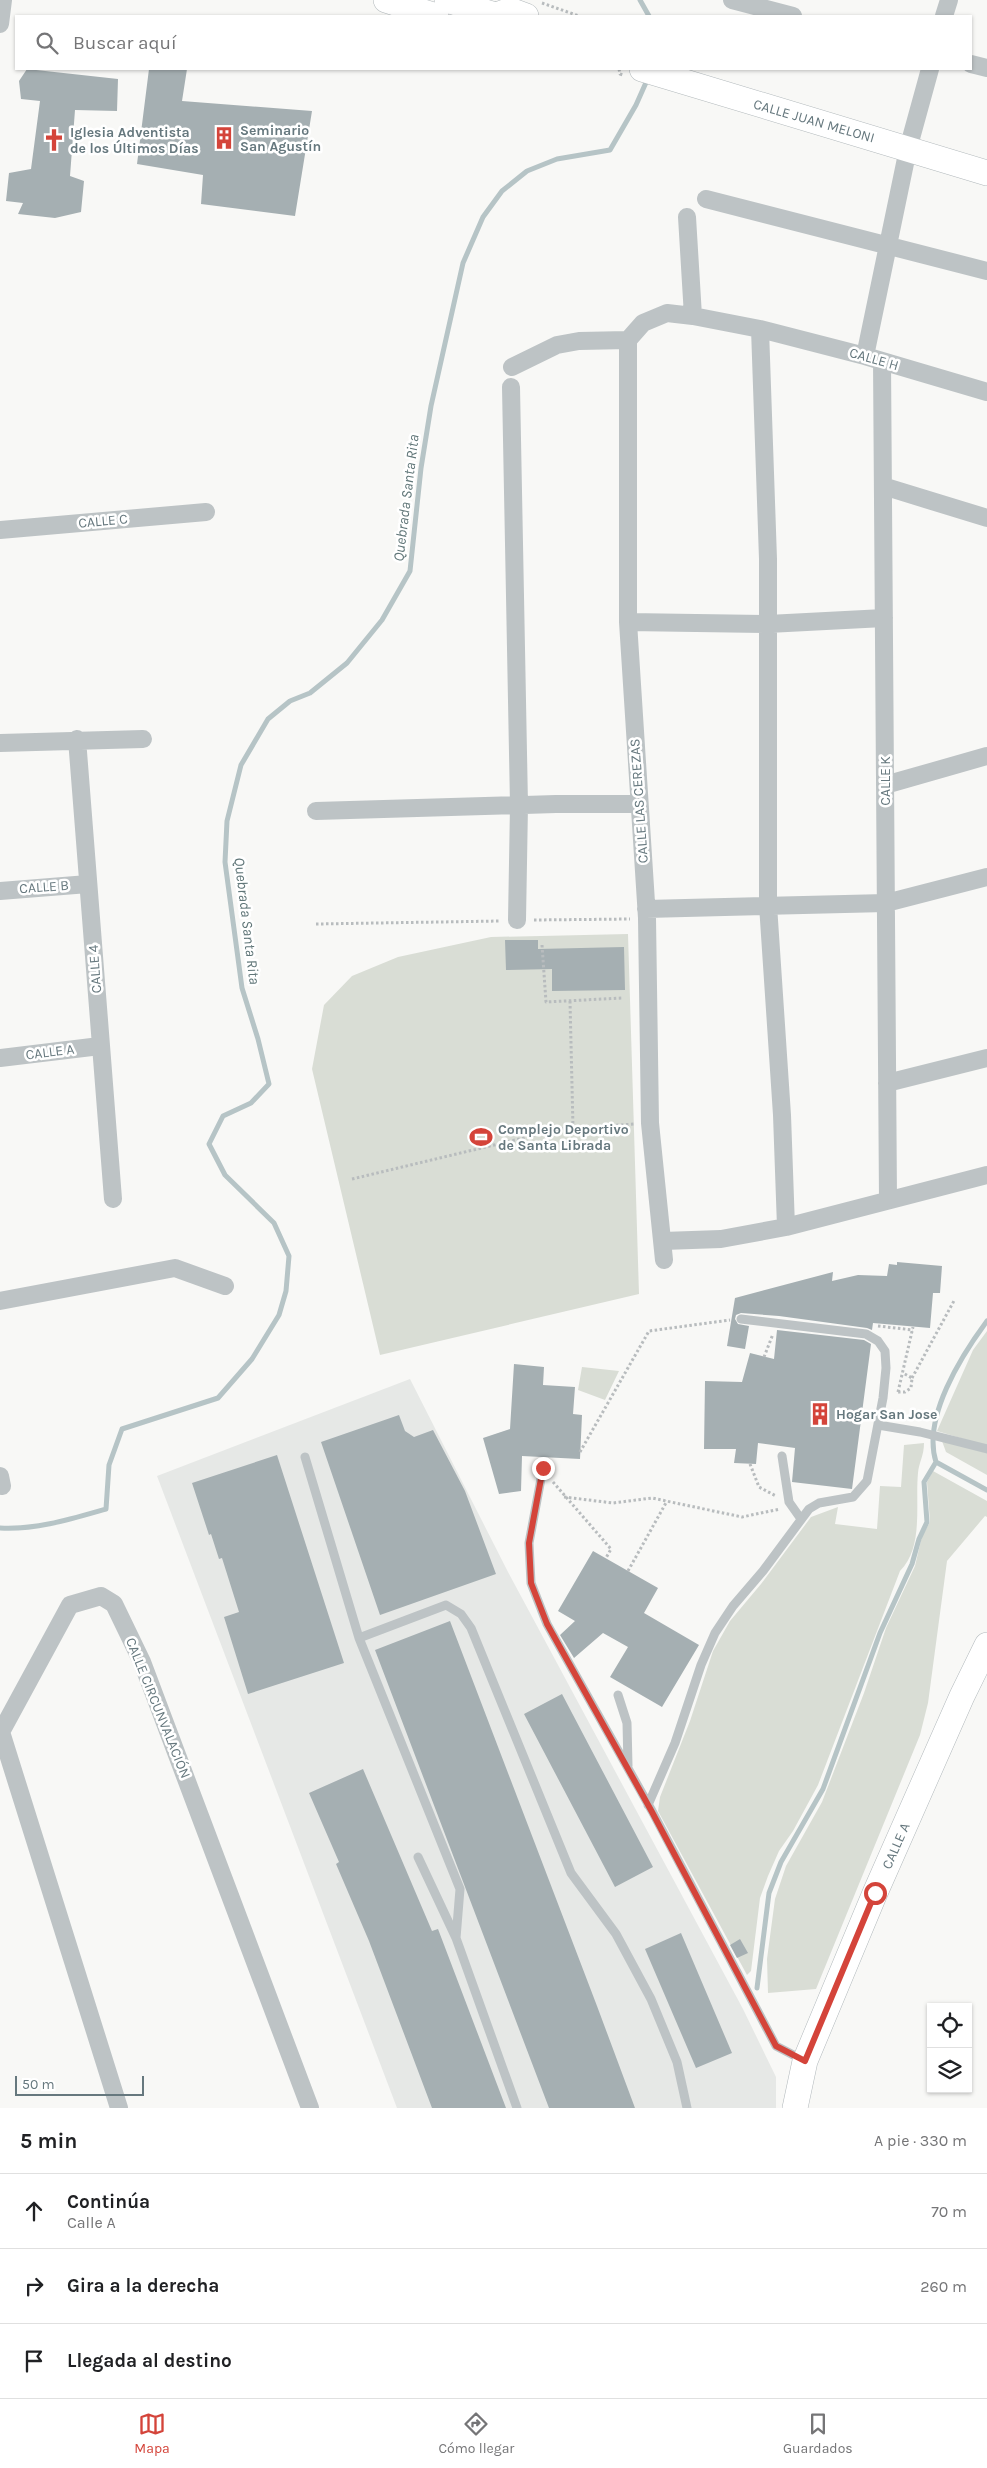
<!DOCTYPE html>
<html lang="es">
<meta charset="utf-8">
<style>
:root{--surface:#fff;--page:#f6f6f6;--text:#202124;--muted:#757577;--line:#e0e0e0;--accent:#d4443a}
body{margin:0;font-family:Karla,sans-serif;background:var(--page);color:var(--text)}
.controls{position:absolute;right:15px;bottom:15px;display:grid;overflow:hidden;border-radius:0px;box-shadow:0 1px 4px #0004}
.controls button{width:45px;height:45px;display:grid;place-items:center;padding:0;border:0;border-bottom:1px solid var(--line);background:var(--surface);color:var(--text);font:25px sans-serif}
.scale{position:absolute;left:15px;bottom:12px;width:129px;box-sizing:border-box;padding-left:5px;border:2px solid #66787e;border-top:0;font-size:14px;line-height:18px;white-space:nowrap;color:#66787e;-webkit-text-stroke:4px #fff;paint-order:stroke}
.stop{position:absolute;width:15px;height:15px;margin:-11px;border:4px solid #d4443a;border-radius:50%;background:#fff}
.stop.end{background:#d4443a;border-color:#fff;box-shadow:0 1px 5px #0008}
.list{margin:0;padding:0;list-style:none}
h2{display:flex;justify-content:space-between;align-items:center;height:65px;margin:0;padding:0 20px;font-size:21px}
h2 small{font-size:16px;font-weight:400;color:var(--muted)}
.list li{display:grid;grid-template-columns:32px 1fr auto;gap:15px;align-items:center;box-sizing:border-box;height:75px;padding:0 20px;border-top:1px solid var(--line)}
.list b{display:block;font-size:19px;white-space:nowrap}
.list p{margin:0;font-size:16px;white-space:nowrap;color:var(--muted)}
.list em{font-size:16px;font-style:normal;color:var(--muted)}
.icon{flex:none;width:28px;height:28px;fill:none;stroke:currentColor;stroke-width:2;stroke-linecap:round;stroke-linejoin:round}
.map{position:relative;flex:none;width:987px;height:2108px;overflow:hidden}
.search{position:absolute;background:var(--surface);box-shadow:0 1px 4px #0004;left:15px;right:15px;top:15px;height:55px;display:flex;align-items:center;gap:12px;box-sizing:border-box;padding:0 18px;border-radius:0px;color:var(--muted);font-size:19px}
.sheet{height:290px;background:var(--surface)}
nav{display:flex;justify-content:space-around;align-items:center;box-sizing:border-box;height:70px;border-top:1px solid var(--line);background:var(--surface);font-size:14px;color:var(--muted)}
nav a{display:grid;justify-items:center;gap:2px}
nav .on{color:var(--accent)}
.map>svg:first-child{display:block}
.built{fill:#e6e8e6}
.green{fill:#d9ddd5}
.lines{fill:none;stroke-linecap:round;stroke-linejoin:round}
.stream{stroke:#b6c4c6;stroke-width:5}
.building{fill:#a5afb2}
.secondary-casing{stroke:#b2b9bc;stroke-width:26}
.path{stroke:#b8bcbe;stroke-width:3;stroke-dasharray:2.5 2.5;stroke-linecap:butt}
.lane{stroke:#bdc3c5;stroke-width:9}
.street{stroke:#bdc3c5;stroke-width:18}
.secondary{stroke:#fff;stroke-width:25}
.route{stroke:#d4443a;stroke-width:6}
.labels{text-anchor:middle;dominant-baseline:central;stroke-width:5;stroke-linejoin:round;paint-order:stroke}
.street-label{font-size:14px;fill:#66787e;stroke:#fff}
.poi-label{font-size:14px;font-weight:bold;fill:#66787e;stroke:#fff;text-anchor:start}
.water-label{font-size:15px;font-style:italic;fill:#607678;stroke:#fff}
</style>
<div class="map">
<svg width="987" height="2108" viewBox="0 0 987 2108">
<rect width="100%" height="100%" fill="#f8f8f6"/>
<path class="built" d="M410,1379L508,1572L743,2009L776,2077V2108H397L157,1476Z"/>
<path class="green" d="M628,934L639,1294L380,1355L312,1069L324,1005L352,976L398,957L491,937Z
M987,1331V1446L937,1431L973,1350Z
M582,1367L619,1371L605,1400L578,1390Z
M942,1441L987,1453V1475L946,1452Z
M924,1443C924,1456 919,1462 918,1473C915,1504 924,1547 900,1571L818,1785L793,1831L779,1851L768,1876L760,1898L751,1971L747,1975L658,1811L660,1797L690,1721L713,1651L730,1621L761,1584L811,1517L838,1507L835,1524L877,1529L880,1486L901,1487L904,1445Z
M933,1471L987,1501V1517L985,1516L947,1561L928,1703L920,1735L816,1989L768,1993L767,1959L775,1899L786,1866L822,1802L864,1693L886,1628L915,1566L922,1536L930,1522L927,1482Z"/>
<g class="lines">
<path class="stream" d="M640,0L649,16
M987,1321C961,1356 922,1418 936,1462L987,1490
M0,1528C36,1530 71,1519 106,1509L109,1465L122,1429L218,1398L252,1359L279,1315L286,1291L289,1256L274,1223L225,1175L209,1144L223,1116L251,1103L269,1084L258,1039L242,988L225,862L227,821L241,765L268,719L290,701L310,693L347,663L382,620L410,571L421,468L431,406L463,263L483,217L502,191L527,171L557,159L610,150L636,105L648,78
M757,1988L769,1893L781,1862L823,1789L880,1633L912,1564L919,1539L927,1522L924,1482L936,1462"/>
</g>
<path class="building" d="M27,69L118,79L117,111L75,110L70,176L84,181L81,212L55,218L18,214L23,203L6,201L9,173L31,169L40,101L21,99L19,81Z
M149,69H187L182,101L312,111L295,216L201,204L203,175L137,164Z
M505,940H538V949L624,947L625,990L552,991V969L506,970Z
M897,1262L942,1266L940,1293H933L930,1328L873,1323L872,1330L867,1328L779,1316L741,1313L736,1315L735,1319L738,1324L749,1326L745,1349L727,1346L735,1298L833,1272L832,1281L858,1275L887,1276L889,1264L897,1265Z
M777,1330L864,1340L871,1344L852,1489L792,1482L795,1448L758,1443L756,1464L734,1463L736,1449H704L705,1381L742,1382L750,1353L774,1359Z
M514,1364L544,1367L543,1385L575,1387L573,1414L582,1415L580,1459L522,1456L521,1491L499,1494L483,1438L510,1429Z
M399,1415L405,1431L414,1437L433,1430L465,1491L496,1574L380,1615L321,1442Z
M277,1455L344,1663L248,1694L224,1617L239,1612L222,1558L219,1559L211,1534L209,1535L192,1483Z
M593,1551L658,1588L644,1613L699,1645L662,1707L610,1677L628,1647L603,1633L574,1658L560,1635L575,1621L558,1611Z
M450,1621L597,2006L635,2108H549L375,1650Z
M562,1694L653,1867L615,1887L524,1714Z
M363,1769L432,1931L438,1929L506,2108H432L369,1941L336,1864L339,1862L309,1793Z
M681,1933L732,2053L696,2068L645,1949Z
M740,1939L748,1953L737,1958L730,1945Z"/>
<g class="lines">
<defs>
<path id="secondary" d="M386,0L436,16
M447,0L495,15
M494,16L510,10L526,16
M642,69L987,173
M795,2108L805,2061L875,1893L962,1696L987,1645"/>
</defs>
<use href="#secondary" class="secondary-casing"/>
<path class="path" d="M542,3L579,16
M619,69L620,74L623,75
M534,920L630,919
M316,924L500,921
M542,945L546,1002L622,998
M570,1001L573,1128
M352,1179L561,1129L635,1124
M878,1326L913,1330
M764,1357L773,1334
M912,1378L955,1299
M898,1392L913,1327
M898,1392H905L911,1388L912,1378L903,1373
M580,1452L649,1331L730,1320
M750,1464L759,1487L776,1496
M553,1482L611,1549L606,1558
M564,1497L613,1503L652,1498L742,1517L780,1509
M628,1571L667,1501"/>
<path class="lane" d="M878,1425L920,1432L987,1449
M782,1456L789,1502L801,1519
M305,1457L359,1638L460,1889L456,1938L517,2108
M543,1468L529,1543L531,1583L547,1624L652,1811L776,2046L803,2060
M359,1638L446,1605L461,1614L471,1628L571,1873L616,1934L651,1999L677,2062L687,2108
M618,1695L627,1723L628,1766
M648,1805L675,1743L701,1665L715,1633L733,1606L763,1571L809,1509L819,1503L853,1497L867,1481L883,1398L886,1368L885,1351L878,1341L866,1334L741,1319
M418,1857L456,1938"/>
<path class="street" d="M732,0L793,16
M944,16L949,0
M0,24L3,0
M971,64L987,68
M706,199L987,271
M687,217L693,316
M760,329L768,559V905L782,1115L786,1227
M628,340V622L647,918L650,1123L664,1260
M865,356L908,149L930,69
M882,361L888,1200
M512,367L557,345L579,341L628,340L643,323L667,313L693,316L760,329L865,356L987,392
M511,387L519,805L517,920
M883,486L987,518
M0,530L206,512
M628,622L768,624L884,618
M77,739L113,1199
M0,743L143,739
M885,785L987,756
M316,811L556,804H638
M0,891L88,884
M646,909L886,903L987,877
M0,1058L100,1046
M887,1083L987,1058
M663,1241L721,1239L786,1227L987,1175
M0,1301L175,1268L225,1286
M0,1476L2,1486
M119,2108L1,1732L70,1605L101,1596L114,1604L142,1662L310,2108"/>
<use href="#secondary" class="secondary"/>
</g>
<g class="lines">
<path class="route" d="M543,1468L529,1543L531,1583L547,1624L652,1812L776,2046L805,2061L875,1893"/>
</g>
<defs>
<symbol id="building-bare" viewBox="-9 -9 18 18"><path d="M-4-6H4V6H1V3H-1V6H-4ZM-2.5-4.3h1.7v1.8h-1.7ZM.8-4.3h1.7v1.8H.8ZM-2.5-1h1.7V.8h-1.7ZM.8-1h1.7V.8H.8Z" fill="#d4443a" stroke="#fff" stroke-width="2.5" paint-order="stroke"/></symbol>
<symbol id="church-bare" viewBox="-9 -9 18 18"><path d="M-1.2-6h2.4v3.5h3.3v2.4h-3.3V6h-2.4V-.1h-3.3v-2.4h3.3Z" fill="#d4443a" stroke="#fff" stroke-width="2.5" paint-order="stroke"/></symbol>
<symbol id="stadium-bare" viewBox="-9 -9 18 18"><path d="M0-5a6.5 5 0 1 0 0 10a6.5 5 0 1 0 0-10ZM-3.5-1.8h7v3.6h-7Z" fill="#d4443a" stroke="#fff" stroke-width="2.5" paint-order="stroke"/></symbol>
</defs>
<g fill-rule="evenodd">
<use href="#building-bare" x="208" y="122" width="32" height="32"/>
<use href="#church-bare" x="38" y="124" width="32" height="32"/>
<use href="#stadium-bare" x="465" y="1121" width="32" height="32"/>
<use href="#building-bare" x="804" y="1398" width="32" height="32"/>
</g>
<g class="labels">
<g class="street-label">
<text transform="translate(814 121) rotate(16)">CALLE JUAN MELONI</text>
<text transform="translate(874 359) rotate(16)">CALLE H</text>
<text transform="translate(103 521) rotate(-5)">CALLE C</text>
<text transform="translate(885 781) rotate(-90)">CALLE K</text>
<text transform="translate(639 801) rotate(-94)">CALLE LAS CEREZAS</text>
<text transform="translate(44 887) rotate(-4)">CALLE B</text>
<text transform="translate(95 969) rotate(-94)">CALLE 4</text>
<text transform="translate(50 1052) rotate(-7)">CALLE A</text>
<text transform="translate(158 1708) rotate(68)">CALLE CIRCUNVALACIÓN</text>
<text transform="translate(896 1846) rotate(-66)">CALLE A</text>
</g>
<g class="poi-label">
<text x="240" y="130">Seminario<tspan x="240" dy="16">San Agustín</tspan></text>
<text x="70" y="132">Iglesia Adventista<tspan x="70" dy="16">de los Últimos Días</tspan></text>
<text x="498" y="1129">Complejo Deportivo<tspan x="498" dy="16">de Santa Librada</tspan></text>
<text x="836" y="1414">Hogar San Jose</text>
</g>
<g class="water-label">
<text transform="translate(406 498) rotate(-83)">Quebrada Santa Rita</text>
<text transform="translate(247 921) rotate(83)">Quebrada Santa Rita</text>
</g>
</g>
</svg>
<div class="controls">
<button><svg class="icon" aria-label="locate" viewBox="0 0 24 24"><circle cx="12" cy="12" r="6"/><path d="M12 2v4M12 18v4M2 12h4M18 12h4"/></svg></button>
<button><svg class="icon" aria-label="layers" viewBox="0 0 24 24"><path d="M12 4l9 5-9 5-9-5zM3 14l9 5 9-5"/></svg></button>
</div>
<div class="scale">50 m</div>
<div class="stop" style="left:875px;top:1893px"></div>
<div class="stop end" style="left:543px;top:1468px"></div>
<div class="search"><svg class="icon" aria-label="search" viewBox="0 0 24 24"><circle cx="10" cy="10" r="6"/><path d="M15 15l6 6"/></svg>Buscar aquí</div>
</div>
<section class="sheet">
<h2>5 min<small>A pie · 330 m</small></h2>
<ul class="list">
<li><svg class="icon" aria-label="ahead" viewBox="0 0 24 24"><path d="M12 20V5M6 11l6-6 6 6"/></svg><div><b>Continúa</b><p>Calle A</p></div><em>70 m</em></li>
<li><svg class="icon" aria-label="right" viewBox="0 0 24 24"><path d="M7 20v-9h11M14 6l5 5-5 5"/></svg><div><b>Gira a la derecha</b></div><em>260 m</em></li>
<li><svg class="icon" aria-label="arrive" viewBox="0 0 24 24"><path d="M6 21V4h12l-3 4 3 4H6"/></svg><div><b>Llegada al destino</b></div></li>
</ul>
</section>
<nav>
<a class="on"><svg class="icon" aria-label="map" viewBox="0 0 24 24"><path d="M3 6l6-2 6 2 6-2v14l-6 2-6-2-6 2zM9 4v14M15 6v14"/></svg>Mapa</a>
<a><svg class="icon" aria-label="directions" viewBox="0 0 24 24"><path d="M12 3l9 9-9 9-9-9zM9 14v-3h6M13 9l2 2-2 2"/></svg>Cómo llegar</a>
<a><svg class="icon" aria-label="saved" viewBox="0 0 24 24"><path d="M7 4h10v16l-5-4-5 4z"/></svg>Guardados</a>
</nav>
